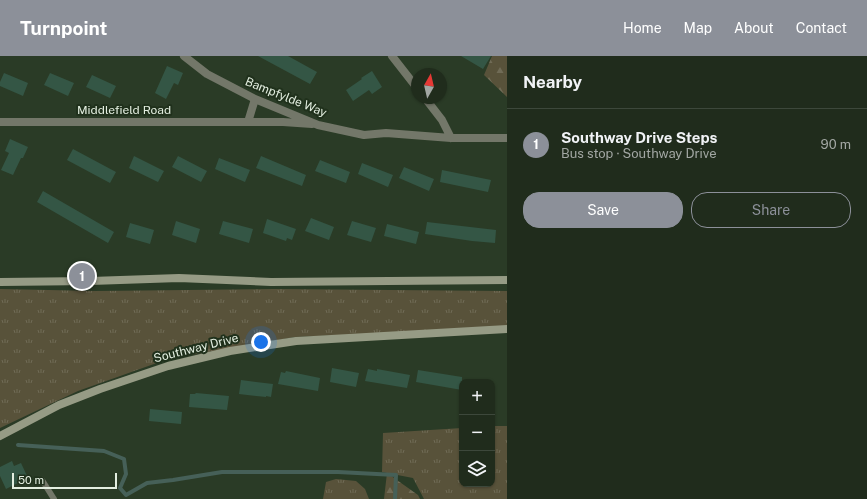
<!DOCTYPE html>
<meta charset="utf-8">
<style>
:root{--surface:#202c1c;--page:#283425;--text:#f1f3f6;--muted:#a2a7a3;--line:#3d483b;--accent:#8c9099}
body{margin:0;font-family:"Public Sans",sans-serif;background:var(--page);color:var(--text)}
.controls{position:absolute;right:12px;bottom:12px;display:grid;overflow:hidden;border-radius:8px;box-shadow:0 1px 3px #0004}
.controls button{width:36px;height:36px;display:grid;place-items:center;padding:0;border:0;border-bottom:1px solid var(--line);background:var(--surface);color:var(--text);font:20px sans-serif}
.compass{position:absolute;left:411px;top:12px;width:36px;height:36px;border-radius:50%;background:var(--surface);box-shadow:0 1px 3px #0004;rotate:8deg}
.scale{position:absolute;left:12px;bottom:10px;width:105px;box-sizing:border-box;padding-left:4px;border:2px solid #e3eee0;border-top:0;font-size:11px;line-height:14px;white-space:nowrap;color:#e3eee0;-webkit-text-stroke:3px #20311c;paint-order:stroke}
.you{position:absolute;left:261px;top:286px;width:14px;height:14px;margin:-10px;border:3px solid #fff;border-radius:50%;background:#1a73e8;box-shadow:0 0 0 6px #1a73e833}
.badge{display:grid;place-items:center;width:26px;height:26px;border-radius:50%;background:var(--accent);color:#fff;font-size:13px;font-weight:700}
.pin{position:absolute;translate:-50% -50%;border:2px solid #fff;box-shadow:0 1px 4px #0006}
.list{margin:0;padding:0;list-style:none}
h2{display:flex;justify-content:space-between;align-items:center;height:52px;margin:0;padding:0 16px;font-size:17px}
h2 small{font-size:13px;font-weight:400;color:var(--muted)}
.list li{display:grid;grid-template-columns:26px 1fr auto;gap:12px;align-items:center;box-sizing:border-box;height:72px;padding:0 16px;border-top:1px solid var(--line)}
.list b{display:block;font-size:15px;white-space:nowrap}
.list p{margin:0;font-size:13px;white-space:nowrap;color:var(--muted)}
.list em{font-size:13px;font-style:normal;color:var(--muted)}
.actions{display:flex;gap:8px;padding:12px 16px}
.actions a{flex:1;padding:9px 0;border:1px solid var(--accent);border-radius:16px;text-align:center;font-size:14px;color:var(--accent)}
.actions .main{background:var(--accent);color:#fff}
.icon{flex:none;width:22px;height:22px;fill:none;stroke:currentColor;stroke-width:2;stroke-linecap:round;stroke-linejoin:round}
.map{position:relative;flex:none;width:507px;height:443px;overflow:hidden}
header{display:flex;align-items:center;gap:24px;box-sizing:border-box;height:56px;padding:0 20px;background:var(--accent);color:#fff}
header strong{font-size:19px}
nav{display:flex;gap:22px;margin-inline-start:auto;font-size:14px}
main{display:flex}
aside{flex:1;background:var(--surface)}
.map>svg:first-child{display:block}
.grass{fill:url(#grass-tufts)}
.forest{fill:url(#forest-firs)}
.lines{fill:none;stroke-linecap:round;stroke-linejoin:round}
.stream{stroke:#466058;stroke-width:4}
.building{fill:#345645}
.lane{stroke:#737769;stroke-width:6}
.street{stroke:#737769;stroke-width:8}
.secondary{stroke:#969b85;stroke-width:8}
.labels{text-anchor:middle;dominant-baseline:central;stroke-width:4;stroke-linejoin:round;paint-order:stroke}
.street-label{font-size:12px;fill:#e3eee0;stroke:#20311c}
</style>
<header>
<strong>Turnpoint</strong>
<nav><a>Home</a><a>Map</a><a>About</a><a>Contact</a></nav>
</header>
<main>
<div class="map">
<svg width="507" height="443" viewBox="0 0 507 443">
<defs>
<pattern id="grass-tufts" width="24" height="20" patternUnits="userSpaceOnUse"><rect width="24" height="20" fill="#58523a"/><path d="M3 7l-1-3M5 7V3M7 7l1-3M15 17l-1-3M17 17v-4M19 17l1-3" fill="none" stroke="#706b56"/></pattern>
<pattern id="forest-firs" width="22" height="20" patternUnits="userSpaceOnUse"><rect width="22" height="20" fill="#58523a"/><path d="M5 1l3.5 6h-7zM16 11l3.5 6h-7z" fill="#706b56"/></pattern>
</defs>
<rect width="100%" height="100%" fill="#2a3b26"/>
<path class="grass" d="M0,233L96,235L274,233L507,235V272L295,281L168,303L78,335L0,372Z
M492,370H507V443H424L413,422L382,416L383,377L462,372V428H492Z
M336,423L356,425L365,433L369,443H323L326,426Z"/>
<path class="forest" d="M492,0H507V41L484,19Z
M387,417L418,439L420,443H384Z"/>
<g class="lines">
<path class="stream" d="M18,389L104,395L124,403L126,418L120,432L126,439L147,427L173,424L222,416H338L396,419L395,443"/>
</g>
<path class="building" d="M258,0H288L317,16L310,28Z
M461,0H491L483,13Z
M167,10L183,17L178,29L174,27L166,43L155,37Z
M372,15L382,31L372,38L369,34L353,45L346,34L362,23L361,22Z
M4,17L28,27L23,40L0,30V26Z
M50,17L74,27L68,40L44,29Z
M92,19L116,30L110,42L86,31Z
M10,83L28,91L23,102H21L13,119L1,114L9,97L5,95Z
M73,93L116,116L110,127L67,104Z
M134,100L164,115L158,126L129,112Z
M178,100L207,115L201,126L172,111Z
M261,100L306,119L302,130L256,112Z
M219,102L250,114L245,126L215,113Z
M320,104L350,116L346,127L315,115Z
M362,107L393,119L388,131L358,118Z
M404,111L434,123L429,135L399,122Z
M442,114L491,124L488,136L440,126Z
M43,135L114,176L108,187L37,146Z
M311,162L334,171L329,184L305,175Z
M267,163L296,173L292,184L287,182L286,185L263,177Z
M176,165L200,173L196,187L172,179Z
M223,165L253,173L249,187L219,178Z
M352,165L376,172L371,186L347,179Z
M427,166L496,174L495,187L472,185L425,178Z
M130,167L154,174L150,188L126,181Z
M387,168L419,176L416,188L384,180Z
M332,312L359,317L356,331L330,326Z
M368,313L377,315V313L410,319L407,332L365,325Z
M418,314L462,321V334L416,326Z
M286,315L320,322L318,335L278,328L281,316L285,317Z
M241,324L273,328L271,341L266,340V341L239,338Z
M196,337L229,340L227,354L189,351L190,338H195Z
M150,353L182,356L181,368L149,365Z
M12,405L14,410L21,407L28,422L6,433L0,420V411Z"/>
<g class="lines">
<path class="lane" d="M42,424L54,443"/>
<path class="street" d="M184,0L207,18L255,43L318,69L364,79L386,77L451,82H507
M392,0L417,32
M425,42L442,64L451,82
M0,66H283L312,68
M248,66L255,43"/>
<path class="secondary" d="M0,226L91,225L179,222L271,226L507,224
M0,380L59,349L100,333L168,310L230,295L296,285L507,273"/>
</g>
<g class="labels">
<g class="street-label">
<text transform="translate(286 41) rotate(22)">Bampfylde Way</text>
<text x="124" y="54">Middlefield Road</text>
<text transform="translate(196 292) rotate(-14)">Southway Drive</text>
</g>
</g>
</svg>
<div class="controls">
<button>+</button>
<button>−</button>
<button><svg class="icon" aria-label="layers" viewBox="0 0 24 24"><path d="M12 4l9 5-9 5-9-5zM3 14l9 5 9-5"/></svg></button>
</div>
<svg class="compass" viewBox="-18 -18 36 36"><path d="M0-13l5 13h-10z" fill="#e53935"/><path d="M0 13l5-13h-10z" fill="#a2a7a3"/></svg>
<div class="scale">50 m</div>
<div class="you"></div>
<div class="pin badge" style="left:82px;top:220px">1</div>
</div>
<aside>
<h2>Nearby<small></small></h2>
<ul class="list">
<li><span class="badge">1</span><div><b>Southway Drive Steps</b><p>Bus stop · Southway Drive</p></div><em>90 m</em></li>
</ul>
<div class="actions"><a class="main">Save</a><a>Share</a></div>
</aside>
</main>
